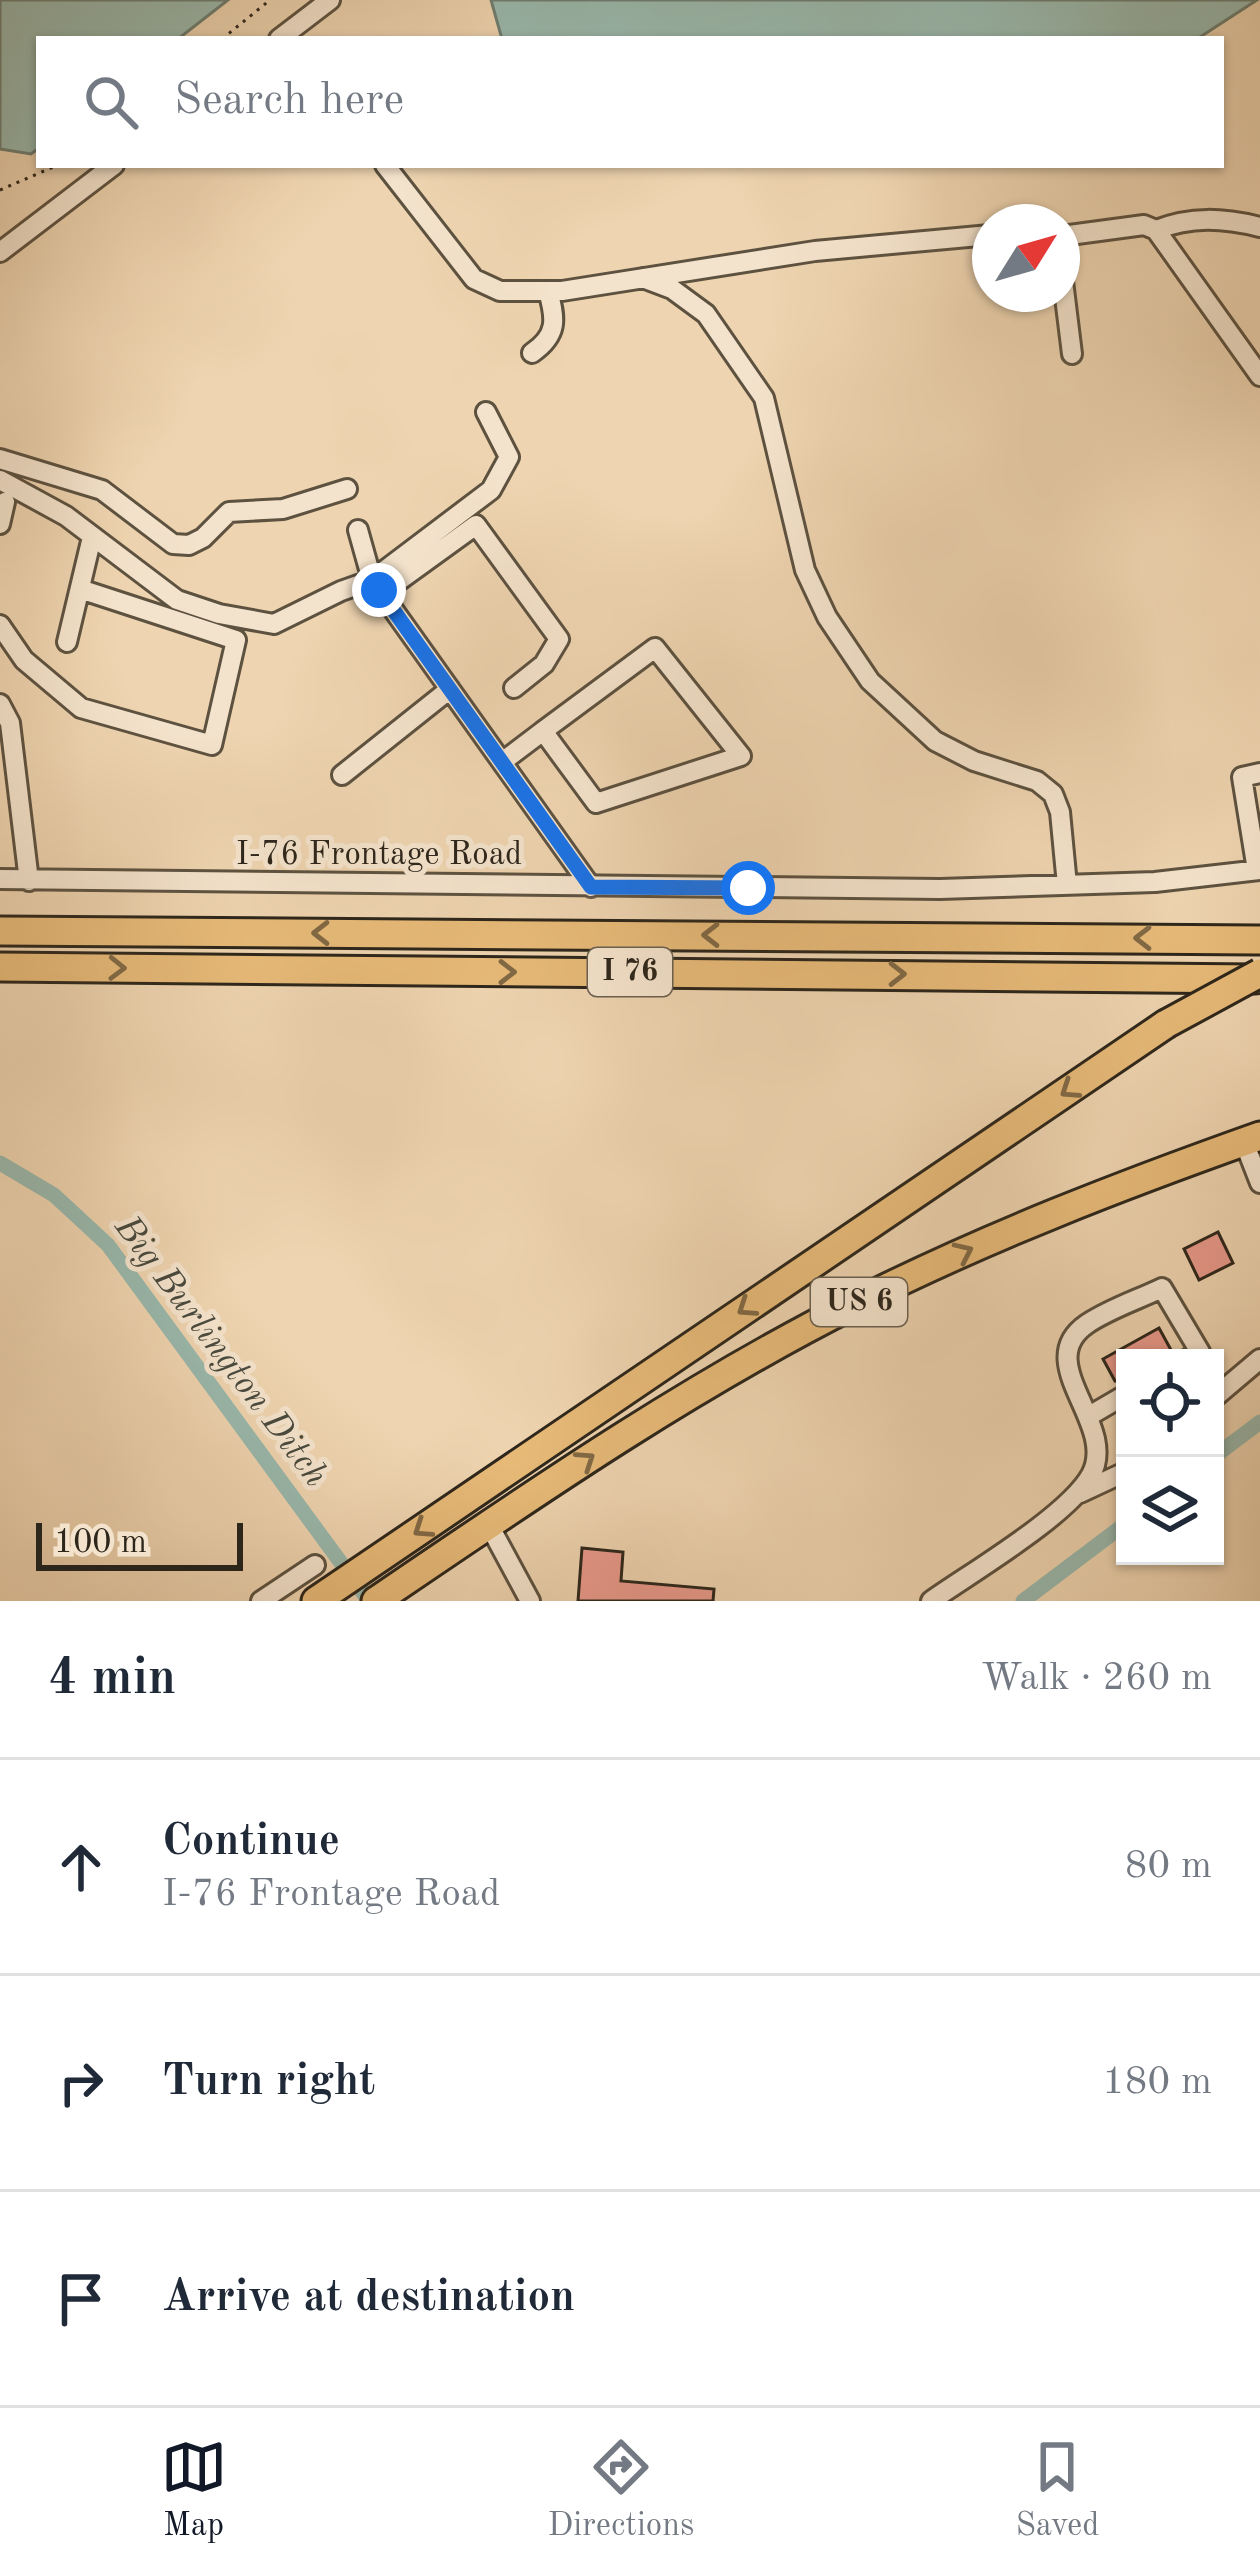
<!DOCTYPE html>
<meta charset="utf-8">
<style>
:root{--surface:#fff;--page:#f2f2f3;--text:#1f2937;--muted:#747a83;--line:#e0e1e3;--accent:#111827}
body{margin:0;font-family:"Old Standard TT",serif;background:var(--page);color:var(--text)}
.controls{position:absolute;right:36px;bottom:36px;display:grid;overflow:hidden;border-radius:0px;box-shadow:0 3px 9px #0004}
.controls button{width:108px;height:108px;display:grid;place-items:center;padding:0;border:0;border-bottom:3px solid var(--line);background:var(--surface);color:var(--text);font:60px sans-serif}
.compass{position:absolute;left:972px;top:204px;width:108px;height:108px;border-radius:50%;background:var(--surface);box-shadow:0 3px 9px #0004;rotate:53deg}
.scale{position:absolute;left:36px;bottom:30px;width:207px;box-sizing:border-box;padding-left:12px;border:6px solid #2d261b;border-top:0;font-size:33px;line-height:42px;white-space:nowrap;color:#2d261b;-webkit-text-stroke:9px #f4e3cc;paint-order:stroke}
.stop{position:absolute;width:36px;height:36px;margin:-27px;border:9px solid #1a73e8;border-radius:50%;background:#fff}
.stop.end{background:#1a73e8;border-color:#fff;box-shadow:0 3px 12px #0008}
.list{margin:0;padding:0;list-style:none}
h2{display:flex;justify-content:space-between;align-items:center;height:156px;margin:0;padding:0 48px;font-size:51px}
h2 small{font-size:39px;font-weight:400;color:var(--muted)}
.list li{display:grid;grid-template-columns:78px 1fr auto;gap:36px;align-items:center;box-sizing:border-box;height:216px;padding:0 48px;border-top:3px solid var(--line)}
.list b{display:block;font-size:45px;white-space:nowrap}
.list p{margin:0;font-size:39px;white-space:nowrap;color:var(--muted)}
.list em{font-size:39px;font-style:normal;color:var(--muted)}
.icon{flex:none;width:66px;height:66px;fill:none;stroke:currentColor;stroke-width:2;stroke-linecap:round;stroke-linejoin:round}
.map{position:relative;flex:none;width:1260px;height:1601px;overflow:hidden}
.search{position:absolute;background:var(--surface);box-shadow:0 3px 9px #0004;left:36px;right:36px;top:36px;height:132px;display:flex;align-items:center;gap:30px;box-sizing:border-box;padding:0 42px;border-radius:0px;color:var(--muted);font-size:45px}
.sheet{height:804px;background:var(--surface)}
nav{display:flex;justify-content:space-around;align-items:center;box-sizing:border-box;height:168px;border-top:3px solid var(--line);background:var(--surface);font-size:33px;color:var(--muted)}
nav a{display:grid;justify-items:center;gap:6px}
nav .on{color:var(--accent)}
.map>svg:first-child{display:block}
.water{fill:#99b8ac;stroke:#6e7e72;stroke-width:3}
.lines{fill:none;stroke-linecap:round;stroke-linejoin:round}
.canal{stroke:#99b8ac;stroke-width:15}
.building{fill:#e8998b;stroke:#2d261b;stroke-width:3}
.minor-casing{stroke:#5d5240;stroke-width:24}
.highway-casing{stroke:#2d261b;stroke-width:33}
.path{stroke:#2d261b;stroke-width:3;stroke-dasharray:3 6;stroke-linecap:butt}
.minor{stroke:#f4e3cc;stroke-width:18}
.highway{stroke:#e7ba78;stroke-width:27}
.highway-bridge-casing{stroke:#2d261b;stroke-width:33;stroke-linecap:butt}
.highway-bridge{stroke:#e7ba78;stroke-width:27}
.oneway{stroke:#816945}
.route{stroke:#1a73e8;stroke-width:15}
.labels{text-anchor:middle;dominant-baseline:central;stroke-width:10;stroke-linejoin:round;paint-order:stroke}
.shield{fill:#f4e3cc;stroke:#695f50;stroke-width:3}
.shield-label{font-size:30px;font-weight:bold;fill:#2d261b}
.street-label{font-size:33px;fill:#2d261b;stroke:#f4e3cc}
.water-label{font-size:36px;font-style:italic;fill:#484a3f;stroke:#f4e3cc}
</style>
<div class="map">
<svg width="1260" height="1601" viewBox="0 0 1260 1601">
<rect width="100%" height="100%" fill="#eed4b0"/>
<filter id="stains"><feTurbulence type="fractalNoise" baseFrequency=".00167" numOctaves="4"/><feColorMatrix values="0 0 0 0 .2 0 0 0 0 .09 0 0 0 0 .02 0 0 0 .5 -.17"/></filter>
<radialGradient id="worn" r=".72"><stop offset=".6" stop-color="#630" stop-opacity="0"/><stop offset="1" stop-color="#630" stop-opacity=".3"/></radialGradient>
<path class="water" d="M0,0H228L178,39H39V148L31,154L0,149Z
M491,0H1257L1197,39H502Z"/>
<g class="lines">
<path class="canal" d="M0,1163L54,1195L108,1245L369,1601
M1215,1456L1260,1422
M1023,1601L1125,1524"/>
</g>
<path class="building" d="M1218,1232L1233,1263L1199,1280L1184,1249Z
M1159,1328L1171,1350L1157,1358H1125V1382L1115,1381L1103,1359Z
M582,1548L623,1552L621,1581L714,1589L713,1601H578Z"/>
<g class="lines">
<defs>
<path id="minor" d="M279,39L330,0
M385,165L474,279L500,291H562L815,251L990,235
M1156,230C1191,216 1223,218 1260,227
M1062,236L1144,225L1156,230L1260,376
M0,252L114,165
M1062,273L1072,354
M643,278L672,289L706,314L764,398L805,570L827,617L870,681L935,741L974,761L1037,781L1053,794L1060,812L1067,885
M532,353C558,335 556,319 548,291
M0,459L102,490L173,544L189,545L203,538L229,512L283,509L347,489
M0,480L66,516L177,600L219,614L274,624L341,591L372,580L591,887
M0,524L5,502
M358,530L372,580L491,490L509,457L486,412
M382,593L476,525L559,639L544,664L514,688
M0,625L24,660L81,708L212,745L236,640L80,589
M67,642L92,537
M0,704L10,723L29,881
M502,762L543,731L596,803L741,756L655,648L543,731
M342,775L450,689
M1257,870L1242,777L1260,773
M0,879L940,889L1155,882L1260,870
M1244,1142L1260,1183
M1215,1397L1260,1359
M1089,1416L1125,1395
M1080,1493L1125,1472
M489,1525L530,1601
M261,1601L315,1565
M931,1601C972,1572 1068,1516 1091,1475C1119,1424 1030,1363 1087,1324C1109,1309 1137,1300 1162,1288L1200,1352L1189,1358"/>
<path id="highway" d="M0,931L1260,940
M0,967L1256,979
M316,1601L1166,1024
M376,1601C532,1495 687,1388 856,1303C987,1237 1122,1185 1260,1136"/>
</defs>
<use href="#minor" class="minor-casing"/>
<use href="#highway" class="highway-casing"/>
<path class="path" d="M222,39L270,0
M0,190L58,165"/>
<use href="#minor" class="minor"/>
<use href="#highway" class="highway"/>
<defs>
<path id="highway-bridge" d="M1166,1024L1260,973"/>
</defs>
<use href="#highway-bridge" class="highway-bridge-casing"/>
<use href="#highway-bridge" class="highway-bridge"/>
</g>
<defs><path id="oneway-chevron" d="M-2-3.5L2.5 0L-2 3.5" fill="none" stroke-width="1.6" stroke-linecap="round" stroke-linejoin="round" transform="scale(3)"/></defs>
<g class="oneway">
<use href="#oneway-chevron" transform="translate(321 933) rotate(-180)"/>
<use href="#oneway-chevron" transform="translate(711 935) rotate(-180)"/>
<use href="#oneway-chevron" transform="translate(1143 938) rotate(-180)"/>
<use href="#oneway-chevron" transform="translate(117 968) rotate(1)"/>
<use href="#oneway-chevron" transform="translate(507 972)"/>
<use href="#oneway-chevron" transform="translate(897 974)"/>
<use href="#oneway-chevron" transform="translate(1069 1090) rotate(146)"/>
<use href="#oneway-chevron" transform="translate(964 1252) rotate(-25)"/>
<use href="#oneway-chevron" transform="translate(746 1308) rotate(146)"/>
<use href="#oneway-chevron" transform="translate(586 1460) rotate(-34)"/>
<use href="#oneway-chevron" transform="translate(422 1529) rotate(146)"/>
</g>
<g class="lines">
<path class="route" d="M379,590L591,887L748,888"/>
</g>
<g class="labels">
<g class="shield">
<rect x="588" y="948" width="84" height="48" rx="9"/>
<rect x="811" y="1278" width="96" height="48" rx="9"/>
</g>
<g class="shield-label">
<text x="630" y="972">I 76</text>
<text x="859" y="1302">US 6</text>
</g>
<g class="street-label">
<text x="379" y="855">I-76 Frontage Road</text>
</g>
<g class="water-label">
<text transform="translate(220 1352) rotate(53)">Big Burlington Ditch</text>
</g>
</g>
<rect width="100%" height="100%" filter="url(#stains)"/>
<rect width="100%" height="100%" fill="url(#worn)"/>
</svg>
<div class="controls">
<button><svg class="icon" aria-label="locate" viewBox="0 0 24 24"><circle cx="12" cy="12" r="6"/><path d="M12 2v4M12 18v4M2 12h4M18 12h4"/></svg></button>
<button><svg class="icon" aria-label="layers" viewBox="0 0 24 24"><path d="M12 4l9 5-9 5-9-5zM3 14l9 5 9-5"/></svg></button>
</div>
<svg class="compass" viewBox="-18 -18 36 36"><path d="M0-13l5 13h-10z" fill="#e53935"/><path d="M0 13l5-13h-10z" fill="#747a83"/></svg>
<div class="scale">100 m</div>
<div class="stop" style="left:748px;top:888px"></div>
<div class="stop end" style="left:379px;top:590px"></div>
<div class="search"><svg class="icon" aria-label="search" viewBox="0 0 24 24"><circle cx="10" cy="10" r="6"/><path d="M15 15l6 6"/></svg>Search here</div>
</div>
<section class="sheet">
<h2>4 min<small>Walk · 260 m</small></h2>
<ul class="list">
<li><svg class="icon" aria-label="ahead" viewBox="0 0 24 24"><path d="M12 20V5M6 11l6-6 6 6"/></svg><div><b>Continue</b><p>I-76 Frontage Road</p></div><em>80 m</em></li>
<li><svg class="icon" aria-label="right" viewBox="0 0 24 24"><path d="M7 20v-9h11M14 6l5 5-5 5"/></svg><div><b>Turn right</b></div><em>180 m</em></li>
<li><svg class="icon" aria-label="arrive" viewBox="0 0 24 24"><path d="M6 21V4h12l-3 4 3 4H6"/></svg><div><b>Arrive at destination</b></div></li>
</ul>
</section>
<nav>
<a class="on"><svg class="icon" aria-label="map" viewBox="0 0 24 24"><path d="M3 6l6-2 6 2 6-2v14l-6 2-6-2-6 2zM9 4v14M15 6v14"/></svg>Map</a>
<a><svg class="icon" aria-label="directions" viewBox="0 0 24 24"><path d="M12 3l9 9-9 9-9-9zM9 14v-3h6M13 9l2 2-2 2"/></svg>Directions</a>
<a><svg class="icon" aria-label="saved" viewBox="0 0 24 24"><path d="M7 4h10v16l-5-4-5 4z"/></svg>Saved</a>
</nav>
